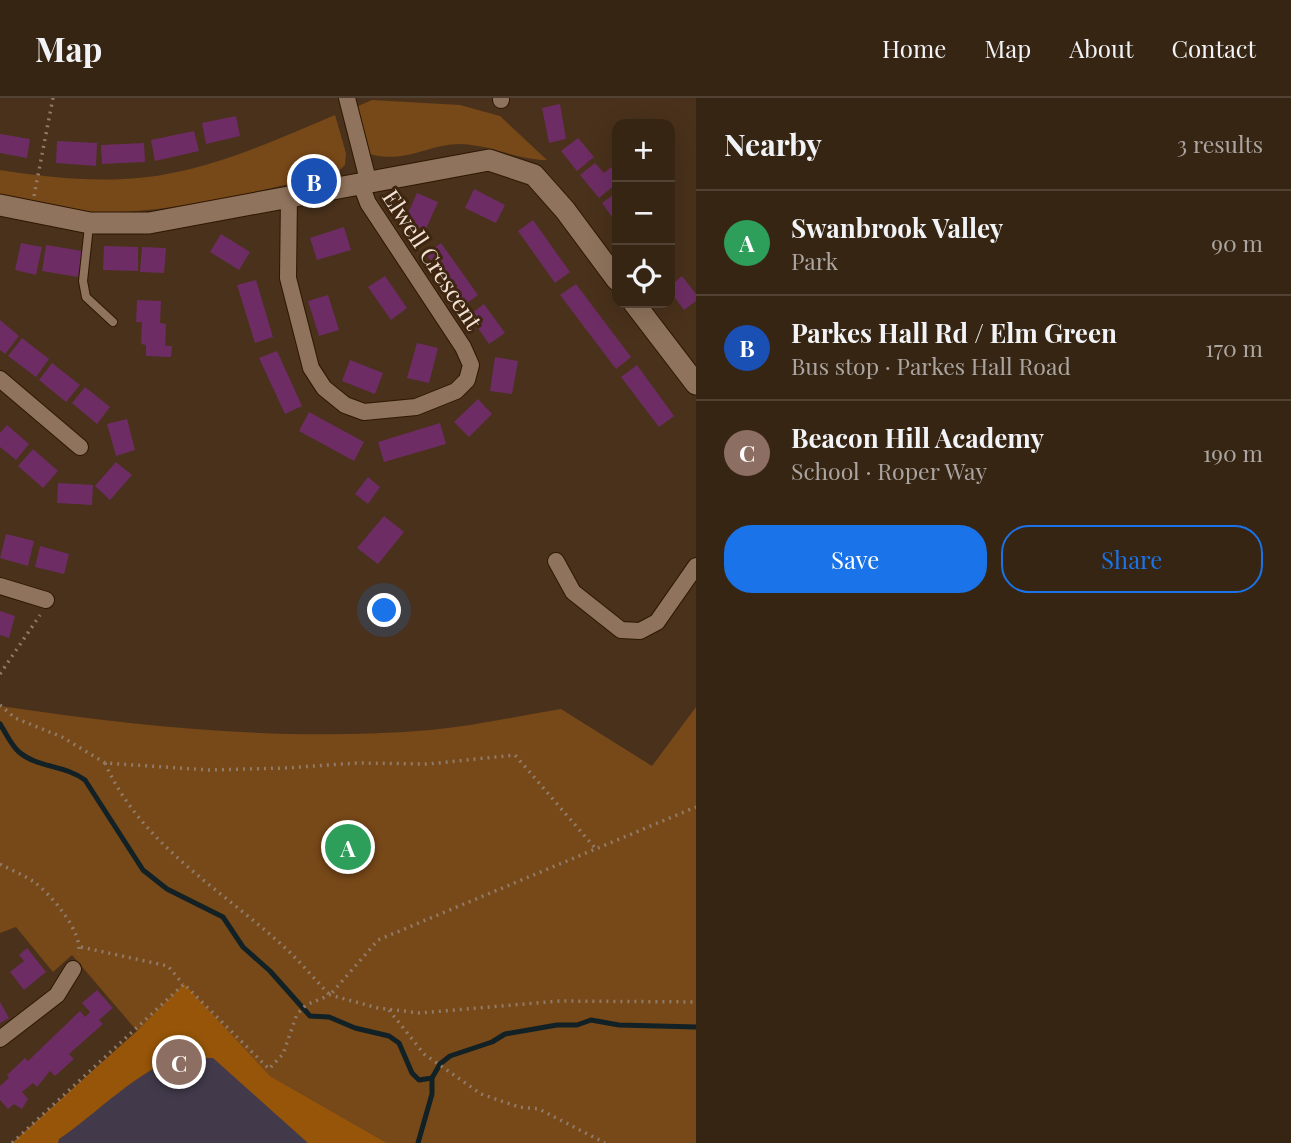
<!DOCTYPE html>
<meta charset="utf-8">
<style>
:root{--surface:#372514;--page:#3e2d1d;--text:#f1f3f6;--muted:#aaa5a0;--line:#514234;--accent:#1a73e8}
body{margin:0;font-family:"Playfair Display",serif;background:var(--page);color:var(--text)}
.controls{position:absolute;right:21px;top:21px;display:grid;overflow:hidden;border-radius:14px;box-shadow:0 7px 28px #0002}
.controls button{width:63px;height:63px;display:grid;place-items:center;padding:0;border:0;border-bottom:2px solid var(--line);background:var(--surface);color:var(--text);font:35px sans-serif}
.you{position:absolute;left:385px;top:513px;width:24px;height:24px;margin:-18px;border:5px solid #fff;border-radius:50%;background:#1a73e8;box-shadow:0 0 0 10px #1a73e833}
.badge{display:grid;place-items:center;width:46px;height:46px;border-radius:50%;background:var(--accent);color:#fff;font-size:23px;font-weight:700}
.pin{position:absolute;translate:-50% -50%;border:4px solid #fff;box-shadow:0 2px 7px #0006}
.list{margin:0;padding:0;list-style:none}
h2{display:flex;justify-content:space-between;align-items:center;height:91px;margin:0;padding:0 28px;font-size:30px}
h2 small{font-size:23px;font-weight:400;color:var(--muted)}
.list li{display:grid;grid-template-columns:46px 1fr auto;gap:21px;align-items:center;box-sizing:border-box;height:105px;padding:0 28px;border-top:2px solid var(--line)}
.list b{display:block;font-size:26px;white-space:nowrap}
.list p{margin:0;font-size:23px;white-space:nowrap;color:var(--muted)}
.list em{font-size:23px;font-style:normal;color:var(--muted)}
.actions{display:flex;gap:14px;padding:21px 28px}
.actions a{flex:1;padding:16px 0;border:2px solid var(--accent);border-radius:28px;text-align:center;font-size:24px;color:var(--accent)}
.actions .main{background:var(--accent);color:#fff}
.icon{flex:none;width:38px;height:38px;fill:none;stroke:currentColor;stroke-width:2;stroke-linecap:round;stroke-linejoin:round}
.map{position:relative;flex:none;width:696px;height:1045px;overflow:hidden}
header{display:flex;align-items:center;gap:42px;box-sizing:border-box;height:98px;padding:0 35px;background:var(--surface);border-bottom:2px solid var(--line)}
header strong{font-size:33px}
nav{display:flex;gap:38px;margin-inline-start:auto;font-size:24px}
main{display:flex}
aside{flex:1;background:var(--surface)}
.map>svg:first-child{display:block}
.education{fill:#423a4b}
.green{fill:#774818}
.forest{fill:#965508}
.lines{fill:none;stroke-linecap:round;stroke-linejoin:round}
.stream{stroke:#112125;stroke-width:5}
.building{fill:#6d2d64}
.lane-casing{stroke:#2e1803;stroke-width:10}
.street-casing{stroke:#2e1803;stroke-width:18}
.secondary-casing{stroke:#2e1803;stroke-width:23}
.path{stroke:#907b69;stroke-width:3.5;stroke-dasharray:2 5;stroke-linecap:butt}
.lane{stroke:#8f735c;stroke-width:8}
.street{stroke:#8f735c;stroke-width:16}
.secondary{stroke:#8f735c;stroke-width:21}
.labels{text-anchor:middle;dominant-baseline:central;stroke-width:6;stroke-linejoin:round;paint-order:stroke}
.street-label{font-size:23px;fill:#f3e3d6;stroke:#3e2611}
</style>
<header>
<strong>Map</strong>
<nav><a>Home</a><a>Map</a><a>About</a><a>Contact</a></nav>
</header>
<main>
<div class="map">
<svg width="696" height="1045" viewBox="0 0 696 1045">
<rect width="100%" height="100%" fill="#49311b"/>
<path class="education" d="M183,893L384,1041L388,1045H12Z"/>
<path class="green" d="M372,2L460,7L500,18L547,62C517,62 491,47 461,46C426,46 409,66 369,56L356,9Z
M335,17L346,55L345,67L337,75C242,96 91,140 0,96V72C58,81 119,87 177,74C232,63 284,38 335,17Z
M0,608C142,629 286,644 430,632C473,628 518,618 561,611L652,668L696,609V1045H387L270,978L183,893L137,933L72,857L53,874L16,829L0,835Z"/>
<path class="forest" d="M184,886L270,978L387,1045H308L213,960C203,960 190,957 180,960C142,968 94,1018 59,1041L58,1045H12L137,933Z"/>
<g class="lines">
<path class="stream" d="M0,626C6,635 11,647 19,654C38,670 65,667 85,682L143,772L167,791L223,819L243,849L270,873L310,918L329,919L355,930L389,938L399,945L412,975L419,982L432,980L440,966L450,958L492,944L505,936L557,927H577L591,922L619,927L696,929
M418,1045L432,996V980"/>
</g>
<path class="building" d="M560,6L566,41L549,45L542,10Z
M236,18L240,38L206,46L202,25Z
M194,33L199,53L155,63L151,42Z
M0,36L30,41L27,60L0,55Z
M578,40L594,59L577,73L561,53Z
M57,43L97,45L96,68L56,65Z
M144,45L145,64L102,66L101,47Z
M595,65L604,75L611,69L617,77V85L599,100L580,77Z
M474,91L505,107L496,125L465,110Z
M617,94V126L602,105Z
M417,95L438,104L425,133L404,124Z
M533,122L570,174L555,185L518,133Z
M344,129L351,152L317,162L310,140Z
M221,136L250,154L239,172L210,154Z
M21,145L42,149L36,177L15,172Z
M441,145L478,197L463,208L426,156Z
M46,147L82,153L78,179L42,173Z
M104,148L138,149V173L103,172Z
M142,149L166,150L164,175L140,174Z
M385,178L407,210L391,222L368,189Z
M682,178L696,196V203L684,212L670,193V188Z
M256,182L273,239L255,245L237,187Z
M576,186L631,259L616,271L560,197Z
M328,197L339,232L319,238L308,203Z
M137,202L161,203L160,225L166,226L165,248H172L171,259L146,258V247L141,246L142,224H136Z
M484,206L505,235L489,246L469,217Z
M0,222L19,238L5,256L0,252Z
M22,240L49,261L36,279L8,258Z
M417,245L438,250L429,285L407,280Z
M277,253L302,308L285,316L259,260Z
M495,259L518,263L512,296L490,293Z
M350,262L383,275L375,296L342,283Z
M52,265L80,287L66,304L39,282Z
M637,267L674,318L659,329L621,279Z
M85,289L110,309L97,326L72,305Z
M478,301L492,316L469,339L454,324Z
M309,314L364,344L354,363L299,333Z
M127,321L135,352L116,358L107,326Z
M440,325L446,346L384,364L378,344Z
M7,327L29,346L16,362L0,349V335Z
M33,351L58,373L43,390L18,368Z
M116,364L132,377L110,402L95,388Z
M368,379L380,389L368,406L355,396Z
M58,385L93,387L92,407L57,405Z
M384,418L404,434L378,466L357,450Z
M6,436L34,443L28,468L0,460Z
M40,448L69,456L64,476L35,469Z
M0,513L15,518L9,540L0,537Z
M27,850L46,874L24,892L10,874L24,863L19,857Z
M97,892L113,910L99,922L103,926L69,956L74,961L55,978L50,973L37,989L33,985L22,994L28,1001L22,1011L14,1006L8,1011L0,1002V988L9,980L7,977L25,960L28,963L80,913L85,919L90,914L82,905Z
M0,904L9,920L0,925Z"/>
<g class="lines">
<defs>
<path id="lane" d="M89,128L83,183L86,199L113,224"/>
<path id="street" d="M347,0L368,82
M501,0V2
M289,98L288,180L311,270L324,290L345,307L364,314L416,309L456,293L467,282L471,267L463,249L368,105L360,84
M0,281L80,349
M556,463L573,494L621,532L640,533L657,524L696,468
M0,488L46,502
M0,941L57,897L73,871"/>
<path id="secondary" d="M0,107L90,125H149L489,62L534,77L565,112L617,182
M634,205L696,286"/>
</defs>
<use href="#lane" class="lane-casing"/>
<use href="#street" class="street-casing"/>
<use href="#secondary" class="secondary-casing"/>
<path class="path" d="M34,98L53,0
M0,576L40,517
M0,607L15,620L62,639L105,665L209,672L285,670L357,665L428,666L515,657L595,750
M105,665C140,745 219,790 282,847C299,862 314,881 330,897L378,842L696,709
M0,766C11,772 24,777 34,784C50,795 85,836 78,856
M81,849L168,868L183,886
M389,912L424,956L481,996L519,1009L539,1011L605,1045
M12,1045L184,886L269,971L283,956L297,916L306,907L330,897L378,910L420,915L559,903L696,904"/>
<use href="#lane" class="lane"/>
<use href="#street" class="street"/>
<use href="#secondary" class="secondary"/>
</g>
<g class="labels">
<g class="street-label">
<text transform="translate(433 161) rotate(57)">Elwell Crescent</text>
</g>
</g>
</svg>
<div class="controls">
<button>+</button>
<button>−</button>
<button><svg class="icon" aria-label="locate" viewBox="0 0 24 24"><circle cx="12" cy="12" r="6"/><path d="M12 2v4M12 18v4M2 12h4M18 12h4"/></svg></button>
</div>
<div class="you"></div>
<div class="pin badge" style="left:348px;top:749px;background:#2e9e5b">A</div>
<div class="pin badge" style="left:314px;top:83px;background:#1a4fb4">B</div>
<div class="pin badge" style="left:179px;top:964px;background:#8d6e63">C</div>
</div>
<aside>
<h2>Nearby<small>3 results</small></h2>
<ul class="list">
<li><span class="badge" style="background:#2e9e5b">A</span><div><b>Swanbrook Valley</b><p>Park</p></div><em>90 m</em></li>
<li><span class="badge" style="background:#1a4fb4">B</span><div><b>Parkes Hall Rd / Elm Green</b><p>Bus stop · Parkes Hall Road</p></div><em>170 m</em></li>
<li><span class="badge" style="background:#8d6e63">C</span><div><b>Beacon Hill Academy</b><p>School · Roper Way</p></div><em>190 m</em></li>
</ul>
<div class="actions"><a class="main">Save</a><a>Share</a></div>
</aside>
</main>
